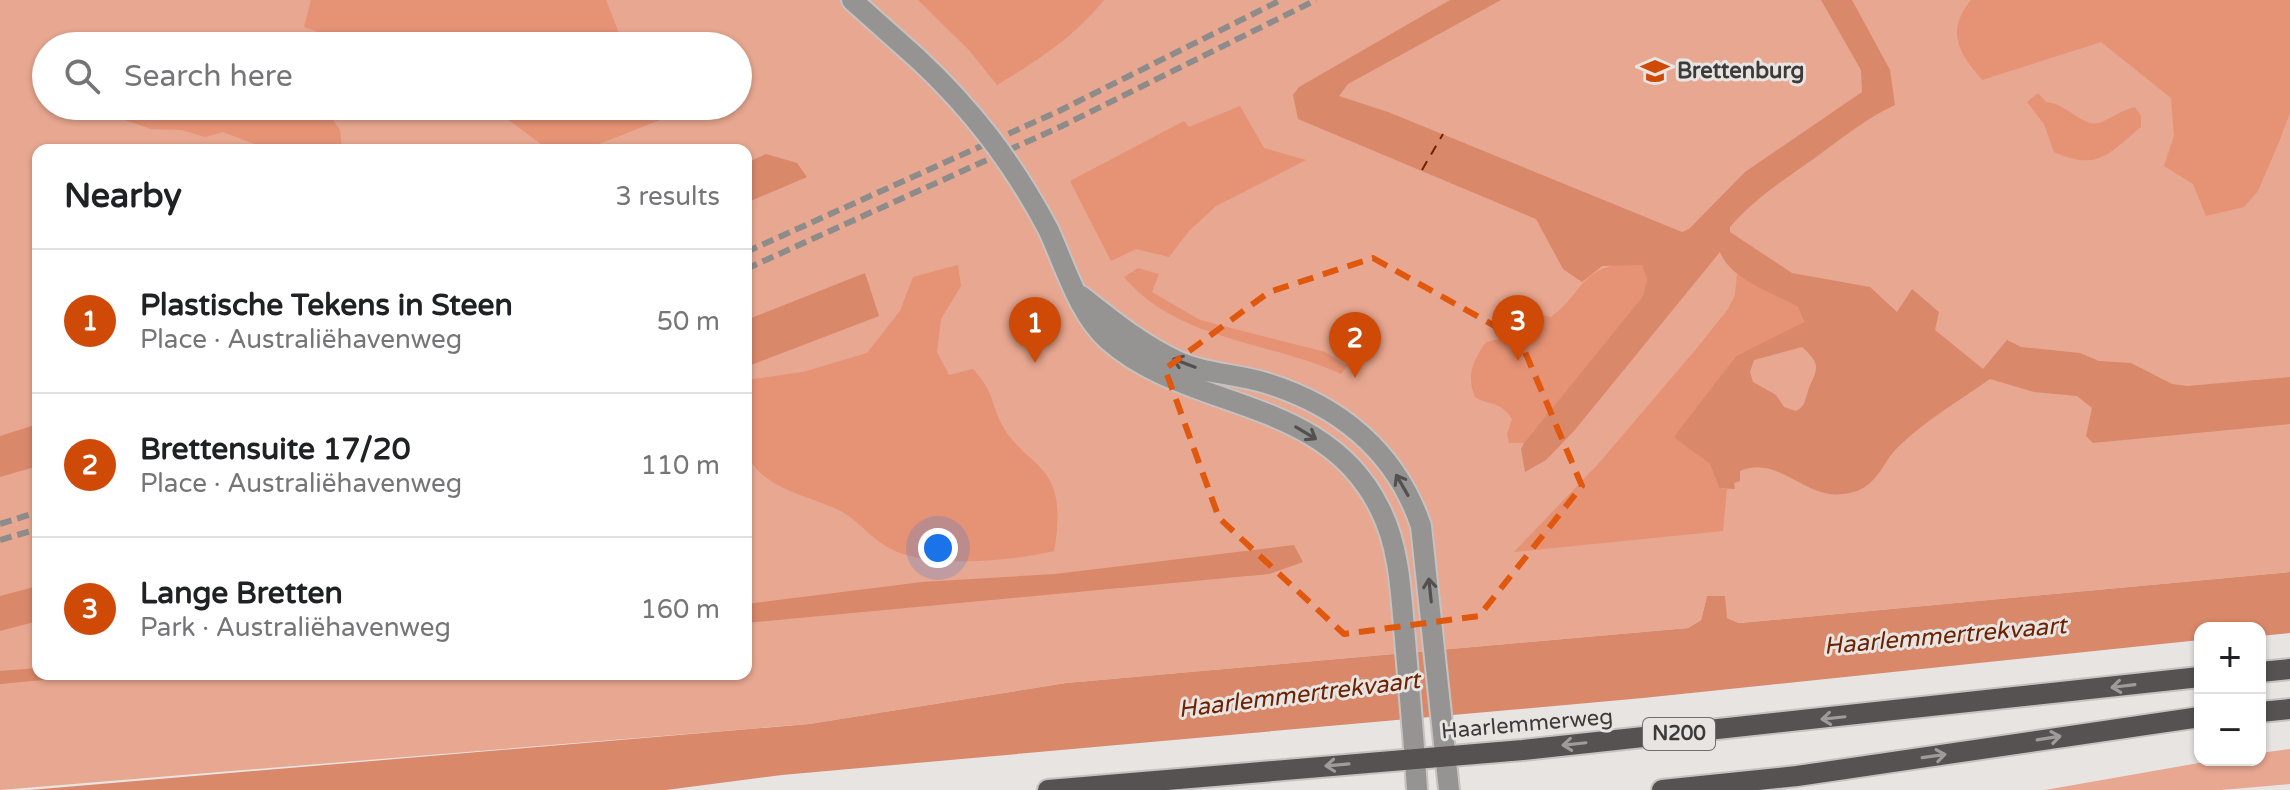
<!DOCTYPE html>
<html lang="en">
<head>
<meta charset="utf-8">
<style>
	body { margin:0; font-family:"Varela Round",sans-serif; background:#f6f6f6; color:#202124 }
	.controls { position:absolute; right:24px; bottom:24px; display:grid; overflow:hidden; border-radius:16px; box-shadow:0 2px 6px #0004 }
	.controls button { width:72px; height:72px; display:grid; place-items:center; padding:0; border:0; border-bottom:2px solid #e0e0e0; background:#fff; color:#202124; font:40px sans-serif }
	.you { position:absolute; left:938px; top:548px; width:28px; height:28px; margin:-20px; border:6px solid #fff; border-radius:50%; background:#1a73e8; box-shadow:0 0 0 12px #1a73e833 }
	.badge { display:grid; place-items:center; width:52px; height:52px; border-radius:50%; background:#cf4a06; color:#fff; font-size:26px; font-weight:700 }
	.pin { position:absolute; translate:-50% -66px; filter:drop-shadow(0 2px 4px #0008) }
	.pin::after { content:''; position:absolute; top:42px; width:28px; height:24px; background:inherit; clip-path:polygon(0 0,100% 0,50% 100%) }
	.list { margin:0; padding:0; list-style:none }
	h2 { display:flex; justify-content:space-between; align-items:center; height:104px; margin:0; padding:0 32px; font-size:34px }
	h2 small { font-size:26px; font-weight:400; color:#757577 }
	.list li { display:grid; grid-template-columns:52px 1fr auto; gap:24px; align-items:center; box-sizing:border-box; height:144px; padding:0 32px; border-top:2px solid #e0e0e0 }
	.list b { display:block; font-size:30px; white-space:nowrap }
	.list p { margin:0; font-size:26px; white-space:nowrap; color:#757577 }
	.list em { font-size:26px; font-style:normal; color:#757577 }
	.icon { flex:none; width:44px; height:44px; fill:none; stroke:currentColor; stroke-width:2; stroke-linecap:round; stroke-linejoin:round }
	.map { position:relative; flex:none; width:2290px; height:790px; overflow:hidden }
	.search { position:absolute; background:#fff; box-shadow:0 2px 6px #0004; left:32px; top:32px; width:720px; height:88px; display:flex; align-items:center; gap:20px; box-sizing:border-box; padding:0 28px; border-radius:44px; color:#757577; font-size:30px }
	.panel { position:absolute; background:#fff; box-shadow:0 2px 6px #0004; left:32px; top:144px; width:720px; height:536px; border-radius:16px }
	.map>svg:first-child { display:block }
	.green { fill:#e8a790; fill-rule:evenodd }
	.forest { fill:#e59275 }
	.water { fill:#d9886a; fill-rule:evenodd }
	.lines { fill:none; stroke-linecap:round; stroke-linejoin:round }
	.ferry { stroke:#6b2302; stroke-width:2; stroke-dasharray:10 8; stroke-linecap:butt }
	.minor-casing { stroke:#c6c2c0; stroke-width:24 }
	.major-casing { stroke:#c6c2c0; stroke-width:24 }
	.minor { stroke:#969493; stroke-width:20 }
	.major { stroke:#555251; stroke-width:20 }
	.rail { stroke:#8e8c8b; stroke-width:6; stroke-dasharray:12 6; stroke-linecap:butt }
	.minor-bridge-casing { stroke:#c6c2c0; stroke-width:24; stroke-linecap:butt }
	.minor-bridge { stroke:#969493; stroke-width:20 }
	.oneway { stroke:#525150 }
	.oneway2 { stroke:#9e9b9a }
	.marked { fill:none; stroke:#df580e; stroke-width:6; stroke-dasharray:16 10; stroke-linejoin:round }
	.labels { text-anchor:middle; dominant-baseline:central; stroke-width:6; stroke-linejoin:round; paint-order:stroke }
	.shield { fill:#e8e4e2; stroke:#706e6c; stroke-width:2 }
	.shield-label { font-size:20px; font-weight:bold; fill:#3c3b3a }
	.poi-label { font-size:22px; font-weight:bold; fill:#3c3b3a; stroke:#e8e4e2; text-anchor:start }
	.street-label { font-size:22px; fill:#3c3b3a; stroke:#e8e4e2 }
	.water-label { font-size:24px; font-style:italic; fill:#6b2302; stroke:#e8e4e2 }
</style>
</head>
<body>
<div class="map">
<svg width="2290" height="790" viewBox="0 0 2290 790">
	<rect width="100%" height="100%" fill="#e8e4e2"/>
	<!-- green -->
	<path class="green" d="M0,0h2290v572l-551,51 -12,-5 -3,-11 -17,-11 -6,24 -13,8 -622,55 -257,41 -809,66zM46,46h692v60h-692zM38,150h708v524h-708z
		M2290,749v35l-69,6h-176l171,-30h44v-7z"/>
	<!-- forest -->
	<path class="forest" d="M311,0h295l18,46h-305l-3,-15 -12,-4z
		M918,0h186c-31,38 -66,60 -107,85l-28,-35z
		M1971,0h319v113l-11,29 -21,49 -14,16 -38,9 -13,-32 -29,-18 10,-30 -3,-38 -70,-56 -119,38c-23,-27 -37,-48 -11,-80z
		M2038,93l8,9c20,1 36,25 53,21 12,-4 22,-13 36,-16l6,9v11c-34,28 -43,44 -87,25l-10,-28 -17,-22z
		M115,106h97l116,10 -1,-10h339l2,11 -85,33h-34l-43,-32 -23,-7 -153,5 10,14 2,20h-71l-48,-18 -18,5 -23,-7 -31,-1 -26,-9z
		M1240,106l24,42 42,12 -90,46 -27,25 -20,26 -33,-8 -25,12 -41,-80 114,-60 5,6z
		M1627,263l15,2 5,14 -4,17 -119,147h-15l-2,-9 5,-15c-14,-20 -21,-12 -37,-22 -9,-22 -2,-36 11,-55 23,-4 32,-11 46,-29l19,4c34,-26 28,-48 76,-54z
		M958,265l3,21 -20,33 -4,33 12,23 24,-6c21,23 16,29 28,54 12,25 38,38 48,56 12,21 9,49 5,72 -41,10 -125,18 -163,-2 -22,-11 -35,-33 -59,-42 -28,-12 -73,-21 -85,-54 -6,-15 -1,-55 -1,-73l57,-8 64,-19 33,-42 13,-34z
		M1138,268l21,6 -7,18 48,28 125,32 23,14 -7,8c-72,-33 -163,-33 -217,-97z
		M1737,274l61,33 6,16 -68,33 -61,81 35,27 9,24 8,1 -4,42 -209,21 85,-89 98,-115 31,-39 7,-14z"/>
	<!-- water -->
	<path class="water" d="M1450,0h51l-153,84 -9,12 49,16 294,120 7,-3 56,-57 117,-80 -1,-22 -40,-70h31l38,70 5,35c-32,15 -55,35 -83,55 -30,21 -58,39 -82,67v5l62,41 78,14 27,25 15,-23 27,23 -4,18 48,39 24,-29 14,7 59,6 19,8 32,2 41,21 15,2 103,-9v47l-197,19 -7,-7 6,-28 -15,-12 -43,-4 -44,-13c-30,21 -67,43 -93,69 -10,10 -16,25 -26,34 -8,8 -18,11 -28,12 -39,5 -65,-40 -103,-23v10l-6,2 1,6 -16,-1 -9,-24 -36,-27 62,-81 68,-34 -6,-15c-26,-15 -67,-27 -78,-55l-146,179 -28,29 -21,12 -4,-23 3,-6 119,-147 4,-17 -5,-14 -40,1 -20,16 -19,-13 -27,-50 -238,-100 -5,-24 6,-8zM1802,347c19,17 16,21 7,41 -4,11 -3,18 -13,23l-12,-4 -8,-12 -23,-13 -3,-10 4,-12z
		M766,154l31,9 10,14 -61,26v-40z
		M865,273l14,43 -133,51v-47z
		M38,424v42l-38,11v-41z
		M1294,545l9,17 -34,12 -523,49v-19l176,-22 133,-8z
		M2290,572v61l-30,3v-8h-60v12l-557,58 -861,77 -116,15h-636l779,-66 257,-41 622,-55 13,-8 6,-24h18l2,22 12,5z
		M38,586v35l-38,10v-35z
		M38,668v6h71l-109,10v-13z"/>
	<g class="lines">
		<!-- ferry -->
		<path class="ferry" d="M1422,170l21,-36"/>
		<defs>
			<path id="minor" d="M852,0l65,58
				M1048,229c17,36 30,84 60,111 81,72 217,55 272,169 20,39 21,87 25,130 4,50 9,101 12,151
				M1081,296c31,24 61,49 96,65 28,13 60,13 89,22 74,23 130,69 155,143l28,264"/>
			<path id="major" d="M2260,672l30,-3
				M2260,712l30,-3
				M1048,790l475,-40 677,-73
				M1662,790l135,-14 403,-59"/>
		</defs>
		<!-- minor casing -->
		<use href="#minor" class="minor-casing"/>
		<!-- major casing -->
		<use href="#major" class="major-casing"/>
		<!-- minor -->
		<use href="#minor" class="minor"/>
		<!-- major -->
		<use href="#major" class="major"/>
		<!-- rail -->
		<path class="rail" d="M746,252l313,-141 222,-111
			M746,269l316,-143 254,-126
			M0,524l38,-12
			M0,540l38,-11"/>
		<defs>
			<path id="minor-bridge" d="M917,58c55,51 96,105 131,171"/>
		</defs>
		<!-- minor-bridge casing -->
		<use href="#minor-bridge" class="minor-bridge-casing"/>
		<!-- minor-bridge -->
		<use href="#minor-bridge" class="minor-bridge"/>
	</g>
	<!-- one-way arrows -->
	<defs><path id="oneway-shaft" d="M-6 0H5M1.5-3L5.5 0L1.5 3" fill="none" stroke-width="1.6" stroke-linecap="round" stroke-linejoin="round" transform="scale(2)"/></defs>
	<g class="oneway">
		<use href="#oneway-shaft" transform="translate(1184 363) rotate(-159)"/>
		<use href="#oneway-shaft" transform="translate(1306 433) rotate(31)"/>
		<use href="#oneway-shaft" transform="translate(1402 485) rotate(-120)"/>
		<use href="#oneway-shaft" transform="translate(1430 590) rotate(-96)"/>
	</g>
	<g class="oneway2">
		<use href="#oneway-shaft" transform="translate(2123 686) rotate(173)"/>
		<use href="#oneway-shaft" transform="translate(1833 718) rotate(174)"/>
		<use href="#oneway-shaft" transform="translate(2049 738) rotate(-9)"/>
		<use href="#oneway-shaft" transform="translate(1574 744) rotate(174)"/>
		<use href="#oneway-shaft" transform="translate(1934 756) rotate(-8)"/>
		<use href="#oneway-shaft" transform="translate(1337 765) rotate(175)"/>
	</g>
	<!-- marked area -->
	<path class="marked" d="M1373,258l147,82 62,146 -103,130 -135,18 -125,-116 -54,-149 104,-77z"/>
	<!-- icons -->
	<defs>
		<symbol id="school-bare" viewBox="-9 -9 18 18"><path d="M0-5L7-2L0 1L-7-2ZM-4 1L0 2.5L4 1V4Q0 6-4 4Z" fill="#cf4a06" stroke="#e8e4e2" stroke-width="2.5" paint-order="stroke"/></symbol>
	</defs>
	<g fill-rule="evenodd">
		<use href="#school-bare" x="1635" y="51" width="40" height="40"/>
	</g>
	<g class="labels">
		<!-- shield labels -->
		<rect class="shield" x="1643" y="718" width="72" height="32" rx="6"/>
		<g class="shield-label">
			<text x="1679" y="734">N200</text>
		</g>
		<!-- poi labels -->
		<g class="poi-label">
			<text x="1677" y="71">Brettenburg</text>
		</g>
		<!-- street labels -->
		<g class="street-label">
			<text transform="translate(1527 724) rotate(-5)">Haarlemmerweg</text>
		</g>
		<!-- water labels -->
		<g class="water-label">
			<text transform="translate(1945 636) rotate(-5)">Haarlemmertrekvaart</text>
			<text transform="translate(1299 695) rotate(-7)">Haarlemmertrekvaart</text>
		</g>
	</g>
</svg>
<div class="controls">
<button>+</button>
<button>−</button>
</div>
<div class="you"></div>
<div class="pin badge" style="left:1035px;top:363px">1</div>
<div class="pin badge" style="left:1355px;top:378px">2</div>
<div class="pin badge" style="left:1518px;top:361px">3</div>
<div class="search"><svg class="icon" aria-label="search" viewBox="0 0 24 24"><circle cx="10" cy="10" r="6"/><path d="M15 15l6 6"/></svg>Search here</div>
<section class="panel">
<h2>Nearby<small>3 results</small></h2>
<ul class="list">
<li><span class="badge">1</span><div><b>Plastische Tekens in Steen</b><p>Place · Australiëhavenweg</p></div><em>50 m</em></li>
<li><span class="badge">2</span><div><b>Brettensuite 17/20</b><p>Place · Australiëhavenweg</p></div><em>110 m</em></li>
<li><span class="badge">3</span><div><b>Lange Bretten</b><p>Park · Australiëhavenweg</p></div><em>160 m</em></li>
</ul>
</section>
</div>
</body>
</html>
